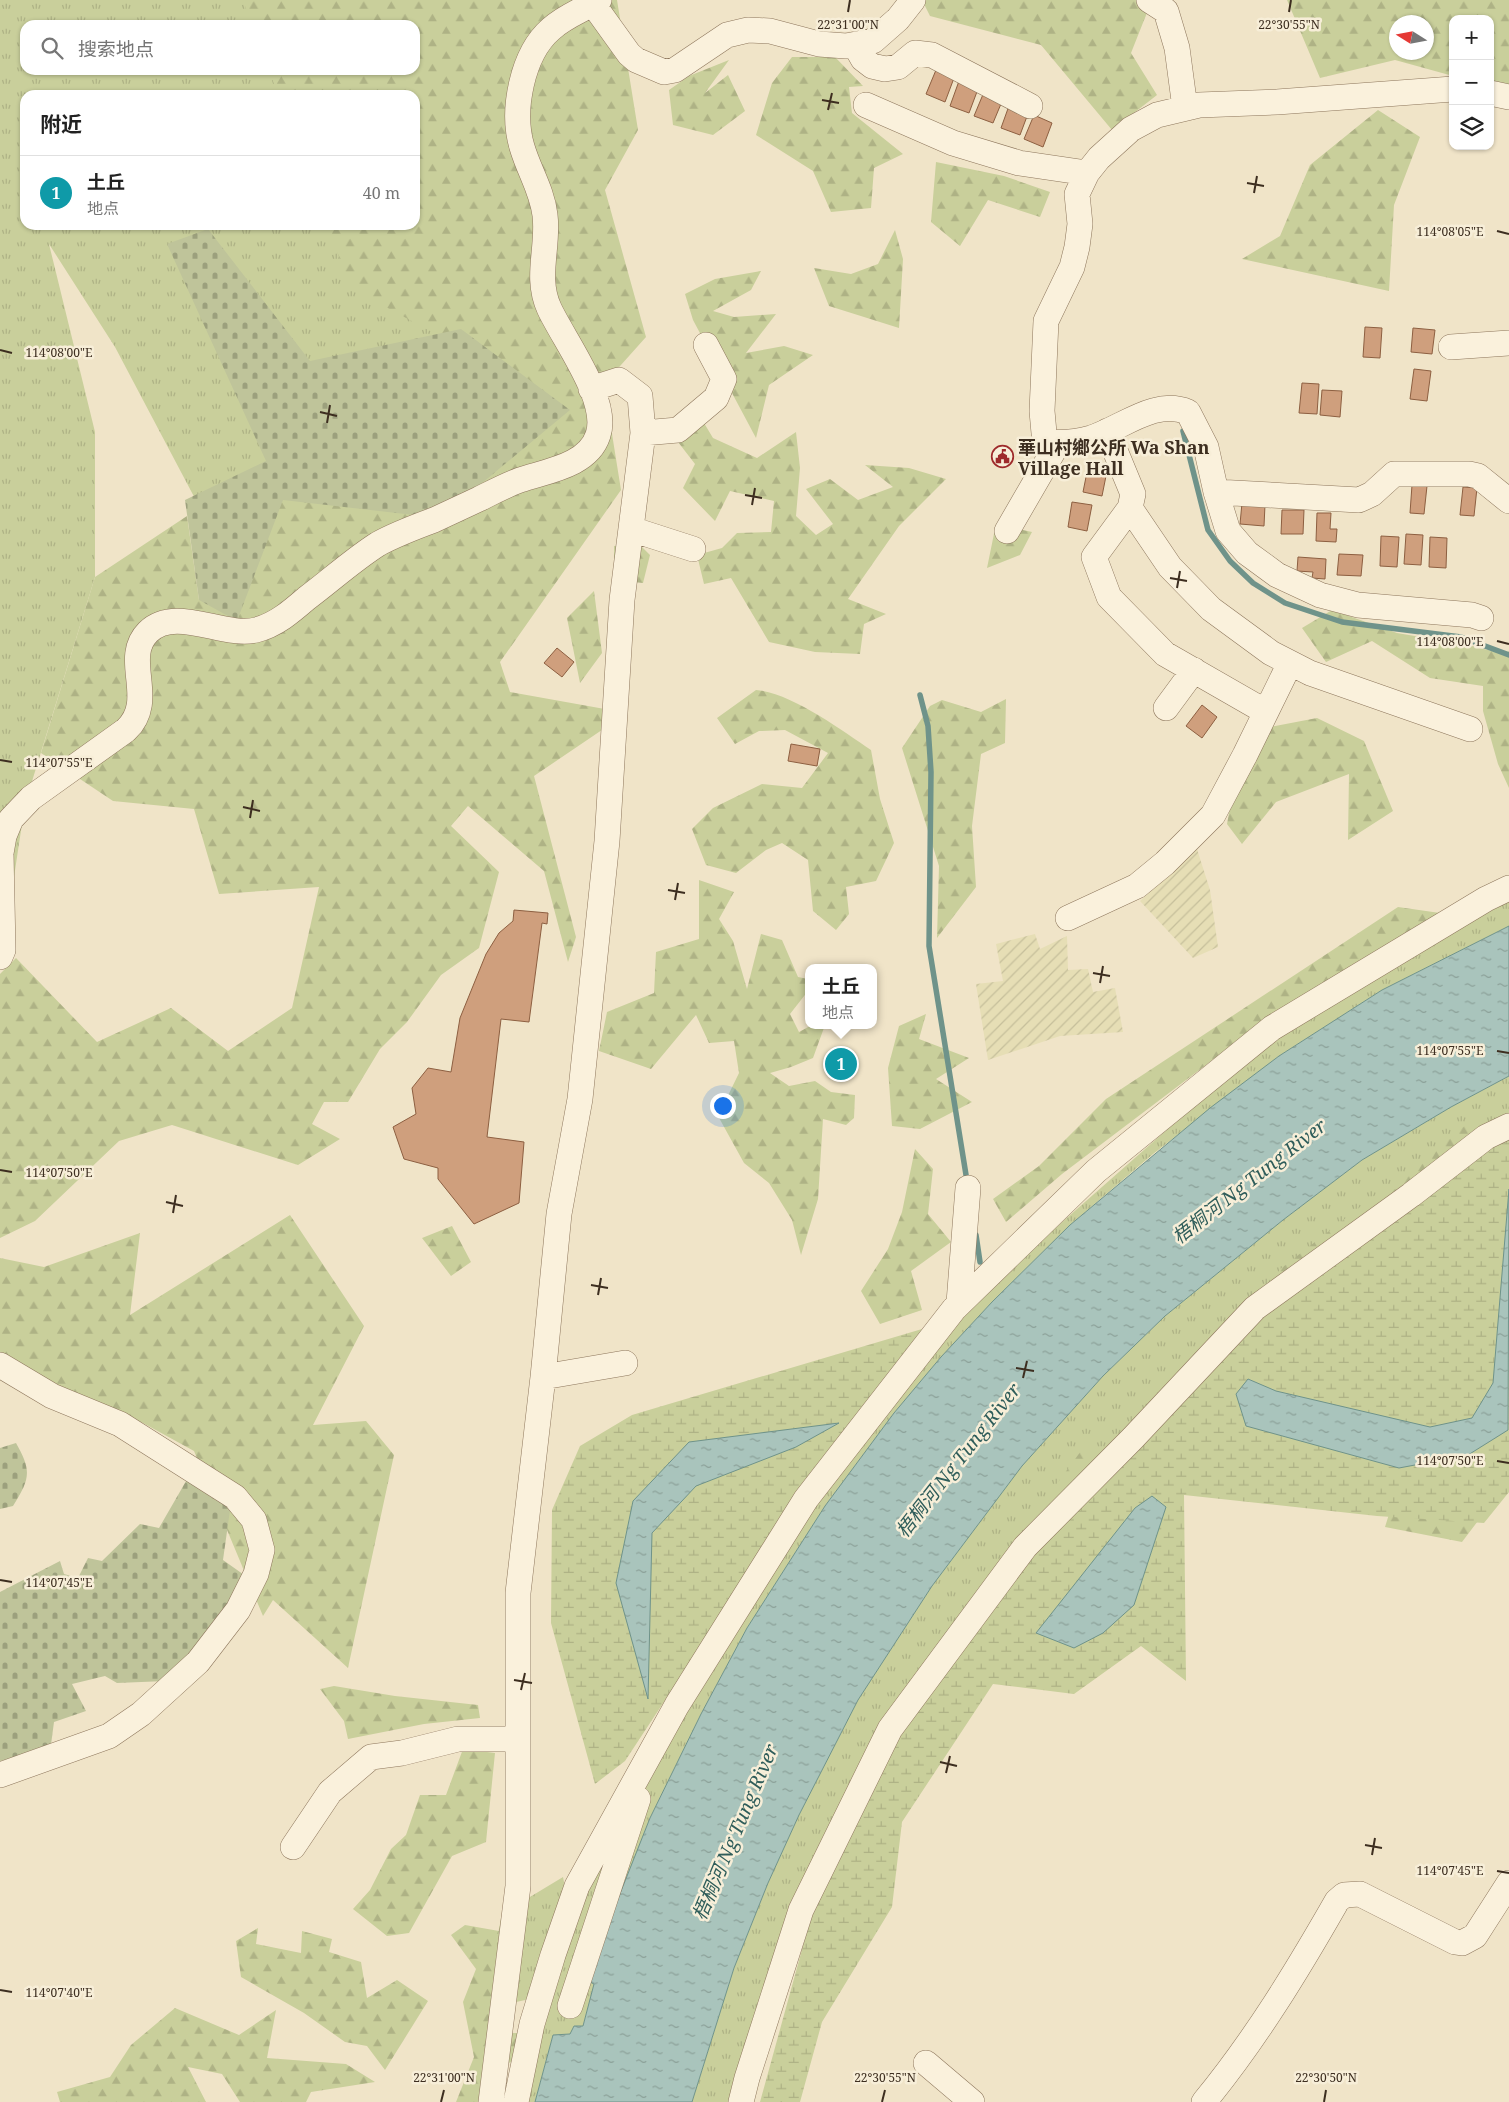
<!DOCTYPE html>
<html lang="zh">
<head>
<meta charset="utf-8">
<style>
	body { margin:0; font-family:"Noto Serif","Noto Sans SC",serif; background:#f2f2f2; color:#222 }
	.controls { position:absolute; right:15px; top:15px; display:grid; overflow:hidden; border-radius:10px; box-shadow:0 1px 4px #0004 }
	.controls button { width:45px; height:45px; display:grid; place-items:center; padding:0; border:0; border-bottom:1px solid #e0e0e0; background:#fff; color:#222; font:25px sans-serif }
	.compass { position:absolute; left:1389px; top:15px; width:45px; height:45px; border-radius:50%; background:#fff; box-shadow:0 1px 4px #0004; rotate:281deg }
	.you { position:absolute; left:722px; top:1105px; width:18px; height:18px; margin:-12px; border:4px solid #fff; border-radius:50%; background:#1a73e8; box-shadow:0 0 0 8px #1a73e833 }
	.badge { display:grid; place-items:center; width:32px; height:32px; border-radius:50%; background:#9e2a2b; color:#fff; font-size:16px; font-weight:700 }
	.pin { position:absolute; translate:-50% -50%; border:2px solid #fff; box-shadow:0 1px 5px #0006 }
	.popup { position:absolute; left:805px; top:964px; width:72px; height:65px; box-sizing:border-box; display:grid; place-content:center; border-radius:10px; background:#fff; filter:drop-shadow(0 1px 4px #0005); font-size:16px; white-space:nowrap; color:#767676 }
	.popup b { font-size:19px; color:#222 }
	.popup::after { content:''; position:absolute; left:50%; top:100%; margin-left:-10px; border:10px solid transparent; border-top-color:#fff }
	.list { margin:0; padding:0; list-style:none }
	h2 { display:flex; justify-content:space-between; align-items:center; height:65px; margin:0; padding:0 20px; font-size:21px }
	h2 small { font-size:16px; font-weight:400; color:#767676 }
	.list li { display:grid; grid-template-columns:32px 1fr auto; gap:15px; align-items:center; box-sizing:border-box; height:75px; padding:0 20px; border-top:1px solid #e0e0e0 }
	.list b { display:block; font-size:19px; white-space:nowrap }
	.list p { margin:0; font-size:16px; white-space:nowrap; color:#767676 }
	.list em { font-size:16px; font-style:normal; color:#767676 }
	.icon { flex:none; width:28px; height:28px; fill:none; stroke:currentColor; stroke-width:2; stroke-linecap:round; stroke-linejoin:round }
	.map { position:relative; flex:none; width:1509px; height:2102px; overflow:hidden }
	.search { position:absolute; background:#fff; box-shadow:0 1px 4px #0004; left:20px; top:20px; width:400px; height:55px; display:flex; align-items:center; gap:12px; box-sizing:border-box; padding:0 18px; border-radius:15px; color:#767676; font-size:19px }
	.panel { position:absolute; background:#fff; box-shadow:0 1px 4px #0004; left:20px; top:90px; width:400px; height:140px; border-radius:15px }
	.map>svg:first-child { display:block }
	.farmland { fill:url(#farmland-furrows) }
	.grass { fill:url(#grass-tufts) }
	.forest { fill:url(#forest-firs); fill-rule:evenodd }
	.wetland { fill:url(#wetland-marsh) }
	.cemetery { fill:url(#cemetery-stones) }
	.water { fill:url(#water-ripples); stroke:#6f938a }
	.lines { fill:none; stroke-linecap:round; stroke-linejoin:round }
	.stream { stroke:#6f938a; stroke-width:5.5 }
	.building { fill:#cf9f7d; stroke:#8d5f41 }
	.minor-casing { stroke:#8d765c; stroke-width:26 }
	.minor { stroke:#faf1dc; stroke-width:25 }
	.ticks { fill:none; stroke:#3d2e20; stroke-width:2 }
	.labels { text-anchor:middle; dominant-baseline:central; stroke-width:5; stroke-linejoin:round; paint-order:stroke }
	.poi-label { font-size:18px; font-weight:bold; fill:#3d2e20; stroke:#f7eed8; text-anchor:start }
	.water-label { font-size:19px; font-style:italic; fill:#2f5d5a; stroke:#f7eed8 }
	.ticks-label { font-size:12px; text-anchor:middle; fill:#3d2e20; stroke:#f7eed8; stroke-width:5; stroke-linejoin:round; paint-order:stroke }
</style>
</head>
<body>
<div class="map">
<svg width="1509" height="2102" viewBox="0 0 1509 2102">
	<defs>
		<pattern id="farmland-furrows" width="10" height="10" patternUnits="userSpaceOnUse" patternTransform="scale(1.25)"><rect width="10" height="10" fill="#e6deb5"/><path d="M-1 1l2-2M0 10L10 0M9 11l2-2" fill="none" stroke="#c6bf9b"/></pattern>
		<pattern id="grass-tufts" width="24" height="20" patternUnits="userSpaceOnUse" patternTransform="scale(1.25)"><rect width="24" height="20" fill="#c9cf9b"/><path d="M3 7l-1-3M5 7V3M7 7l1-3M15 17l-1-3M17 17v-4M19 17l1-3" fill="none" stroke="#aeb285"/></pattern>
		<pattern id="forest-firs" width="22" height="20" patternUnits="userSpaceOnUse" patternTransform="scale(1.25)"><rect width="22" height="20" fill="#c9cf9b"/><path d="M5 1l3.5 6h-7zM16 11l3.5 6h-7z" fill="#aeb285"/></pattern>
		<pattern id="wetland-marsh" width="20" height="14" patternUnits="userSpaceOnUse" patternTransform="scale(1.25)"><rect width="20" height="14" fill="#c9cf9b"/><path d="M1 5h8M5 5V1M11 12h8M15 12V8" fill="none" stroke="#aeb285"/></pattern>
		<pattern id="cemetery-stones" width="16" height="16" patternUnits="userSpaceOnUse" patternTransform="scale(1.25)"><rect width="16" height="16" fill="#bfc49a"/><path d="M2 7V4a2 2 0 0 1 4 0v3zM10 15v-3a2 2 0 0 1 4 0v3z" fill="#9ca07d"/></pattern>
		<pattern id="water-ripples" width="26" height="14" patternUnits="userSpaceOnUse" patternTransform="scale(1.25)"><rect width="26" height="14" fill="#a9c4bc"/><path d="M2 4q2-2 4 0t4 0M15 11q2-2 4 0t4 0" fill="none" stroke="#8ba098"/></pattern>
	</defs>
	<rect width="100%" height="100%" fill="#f0e4c8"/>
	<!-- farmland -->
	<path class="farmland" d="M1197,849l13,41 8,57 -25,11 -53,-57z
		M1035,934l5,15 27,-13 1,34 20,-1 5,23 22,-4 8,44 -63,4 -72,24 -12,-76 27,-3 -7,-37z"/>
	<!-- grass -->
	<path class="grass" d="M0,0h244l12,25h-231v45h253l12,25h-265v130h310l134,98 -269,185 -85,-161 -66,-103 46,188v145l-70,227 -22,146 -3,5z
		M1509,894v32l-127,64 -103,66 -126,98 -83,71 -78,77 -51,55 -47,56 -69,93 -78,122 -46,86 -51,104 -61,163 5,3 -11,42 -12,8 -18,1 -18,67h-10l29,-131 50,-124 124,-210 101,-154 139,-178 303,-267z
		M1509,1076v43l-627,610 -144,373h-46l42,-134 34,-85 31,-68 59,-115 74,-114 90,-120 81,-90 62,-60 118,-96 79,-60 89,-53z
		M563,1877l4,20 -29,63v15l-8,24 -38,8v-44l10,-49z"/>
	<!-- forest -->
	<path class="forest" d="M243,0h374l21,130 -33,60 41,147 -42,47 17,106 -121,172 10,30 117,21 -93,63 42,161 -8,25 -24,-91 -76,-65 -17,20 48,46 -20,76 -38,27 -34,47 -27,27 -32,53h-24l-12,22 28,15 -42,26 -126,-40 -53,16 -84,80 -35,17v-264l16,-16 81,84 74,-34 57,43 64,-43 27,-121 -100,7 -25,-85 -81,-8 -72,-48 54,-176 92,-61 12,84 75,-103 281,-98 -204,-111 -24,-63h88v-130h-137l-9,-25h146v-45h-163z
		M922,0h230l-21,53 26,42 -45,35 -71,-85 -111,-29z
		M1287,0h222v91l-19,-5v-67h-37v57l-58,-16 -75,18zM1396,22h30v30h-30z
		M792,57h43l28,29 -14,1 3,26 51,41 -29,14 -3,40 -40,4 -18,-41 -57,-36 16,-52z
		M729,60l-24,33 23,-18 17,36 -32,24 -40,-10 -4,-35 20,-14z
		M1378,110l42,27 -26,68 -5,86 -147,-32 38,-23 30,-71z
		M936,162l68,14 46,16 -10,25 -52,-17 -28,46 -29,-24z
		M895,230l8,29 -4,69 -70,-22 -15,-38 37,6 27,-10z
		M761,271l-10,19 -38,21 21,6 42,-3 -30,39 38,-7 29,9 -44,30 -13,53 -63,-118 -8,-26 30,-15z
		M698,413l15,25 44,20 39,-26 4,36 -4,48 20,19 17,-11 -27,-35 24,-10 28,21 35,-13 -28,-22 44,3 37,11 -47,47 -51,73 38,15 -22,10 -4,30 -45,-2 -46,-10 -38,-64 -27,6 -7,-29 25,-7 15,-15 34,-1 3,-31 -44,-10 -15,30 -32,-33 12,-24 -27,-35z
		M996,524l36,8 -12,23 -33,13z
		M640,545l10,10 -7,28 -29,-3v-34z
		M594,591l8,62 -22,30 -13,-65z
		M1332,610l65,23 71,12 36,9 5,-3v137l-11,-24 -15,-53v-25l-53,-8 -58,-37 -46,21 -24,-34z
		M756,690c34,2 87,41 115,60l9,49 14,44 -18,38 -30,6 3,27 -13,16 -23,-19 -5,-51 -26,-17 -16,7 -30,23 -30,-8 -14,-36 21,-21 49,-24 40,4 26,-35 -43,-23 -26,1 -24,13 -18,-26z
		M1006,699l-1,44 -24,11 -9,72 4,61 -39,51 2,-72 -37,-118 28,-42 12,-6 39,12z
		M1317,718l47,23 29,70 -45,29 1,-66 -73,28 -34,42 -15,-20 17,-92z
		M699,880l35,12 -15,27 14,22 14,48 14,-55 21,6 16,37 10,2v12l-18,23 9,18 13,-7h13l-12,33 -22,9 -21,6 19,13 26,-5 16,11 24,3 -1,23 -8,7 -23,-6 -5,80 -17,56 -9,-35 -23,-37 -25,-20 -26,-47 21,-43 -5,-32 -25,2 -13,-28 -45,54 -52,-18 8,-39 47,-19 2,-41 43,-13z
		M1398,907l42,6 -213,136 -165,125 -56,48 -13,-23 46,-33 67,-67z
		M926,1014l-7,25 50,19 -33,21 36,23 -52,27 -28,-3 -4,-58 11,-42z
		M1472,1120l19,39 -210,152 -2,-41z
		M915,1149l18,20 -5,45 23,28 -40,29 11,39 -42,14 -19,-33 27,-42 14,-37z
		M290,1215l74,111 -51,99 53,-4 28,34 -46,213 -75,-68 -10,16 -69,-165 -51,-28 -91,-27 -52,-23v-115l44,9 96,-34 -10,82z
		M452,1226l19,36 -20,14 -29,-38z
		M1094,1447l47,38 -60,32 -34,-20 34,-46z
		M1509,1480l-47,62 -77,-15 10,-32z
		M334,1686l61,10 83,9 2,13 -56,6 -76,15 -4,-18 -24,-32z
		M463,1749l32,4 -9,89 -34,14 -43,77 -22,3 -34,-27 17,-19 21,-41 15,-14 14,-40h26z
		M465,1925l34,6c-8,37 -8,64 -5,102h27l-4,26 -16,8 -4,35h-41l18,-45 -11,-55 13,-33 -25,-34z
		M258,1928l-2,16 45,9 1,-22 30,8 -3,13 32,10 6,36 30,-18 31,21 -43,69 -18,-24 -22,-4 -41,-29 -63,-36 -5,-36z
		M175,2008l64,27 37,-25 -9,48 79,6 29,18 -64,10 -5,10h-66l-18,-28 -34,-7 18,35h-146l-3,-10 53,-15 21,-32z"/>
	<!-- wetland -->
	<path class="wetland" d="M1509,1138v354l-25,31 -107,-7 -193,-21 2,186 -45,-35 -67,48 -81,-10 -91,138 -10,85 -70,115 -22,80h-40l51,-185 86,-186 152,-198 197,-209 223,-164z
		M922,1329l-189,268 -108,164 -30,23 -44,-161 1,-113 28,-64 52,-31z"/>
	<!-- cemetery -->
	<path class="cemetery" d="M208,229l102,132 151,-32 109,81 -130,108 -157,-18 -46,121 -38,-21 -14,-100 81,-39 -99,-217z
		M16,1443c16,28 14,36 -3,63l-13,3v-61z
		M189,1476l42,27 -8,57 24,17 -31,50 -50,54 -49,2 -12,-7 -33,8 14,27 -32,11 -4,30 -50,9v-169l60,-31 4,13 14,4 10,-20 14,3 38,-37 19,4z"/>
	<!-- water -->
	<path class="water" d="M1509,926v150l-58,31 -89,53 -79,60 -118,96 -62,60 -81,90 -90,120 -74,114 -59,115 -31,68 -34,85 -42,134h-157l18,-67 17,-1 4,-8h9l11,-42 -6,-3 22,-62 40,-101 51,-104 46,-86 78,-122 69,-93 47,-56 51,-55 78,-77 140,-117 69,-52 103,-66z
		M1509,1189l-1,241 -40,25 -69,13 -153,-42 -10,-32 12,-15 28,12 154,36 42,-9 21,-35z
		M839,1423l-43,24 -100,39 -44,47 -4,166 -32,-116 17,-82 56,-59z
		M1152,1496l14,11 -32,98 -31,28 -29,15 -38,-15 99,-125z"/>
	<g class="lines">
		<!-- stream -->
		<path class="stream" d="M1183,431l25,99 22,31 23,22 32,20 57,19 119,15 48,18
			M920,695l8,31 3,46 -2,174 38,235
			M976,1235l4,27"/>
	</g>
	<!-- building -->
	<path class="building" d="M936,70l18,8 -9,24 -19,-8z
		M959,81l19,8 -9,24 -19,-7z
		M984,92l19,7 -10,24 -19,-7z
		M1010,103l19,8 -9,24 -19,-7z
		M1034,115l18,8 -9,24 -19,-8z
		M1365,327l17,1 -2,30 -17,-1z
		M1413,328l22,2 -3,24 -21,-2z
		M1414,369l17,2 -4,30 -17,-2z
		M1302,383l17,1 -2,30 -18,-1z
		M1322,390l20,1 -2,26 -20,-2z
		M1088,467l19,4 -5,25 -19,-4z
		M1412,485l15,1 -3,28 -14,-1z
		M1463,487l14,1 -3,28 -14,-1z
		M1072,502l20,3 -5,26 -19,-4z
		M1242,503l23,2 -1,21 -24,-2z
		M1282,510h22l-1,24h-22z
		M1317,513h14l-1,16h7l-1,13 -20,-1z
		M1406,534l17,1 -2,30 -17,-1z
		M1381,536l18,1 -2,30 -17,-1z
		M1430,537l17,1 -1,30 -17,-1z
		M1339,554l24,1 -2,21 -24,-1z
		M1298,557l28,2 -1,20 -13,-1 1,-6 -16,-1z
		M557,648l17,14 -12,15 -18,-14z
		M1202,705l15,12 -15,21 -16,-12z
		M791,744l29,5 -3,17 -29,-5z
		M514,910l34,3 -1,11 -5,-1 -13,99 -28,-3 -14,118 37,5 -5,61 -45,21 -36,-45v-11l-34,-9 -11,-32 23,-13 -4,-26 16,-20 23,4 9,-54 26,-64 13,-21 14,-12z
		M834,1049l19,5 -6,25 -19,-4z"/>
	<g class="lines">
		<defs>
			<path id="minor" d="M1149,0l17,11 11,37 8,60
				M593,4l36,50 7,6 28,12 11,-2 52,-35 21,-5 22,1 49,13 27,2 27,-5 25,-22 15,-19
				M855,45l8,14 9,7 13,3 13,-2 17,-14 17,2 98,51
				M1453,89l-176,13 -78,3 -42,10 -26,14 -32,29 -12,15 -10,21 3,30 -3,23 -5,20 -26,54 -4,90 2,22 4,9c14,1 29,0 43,-4 31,-10 64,-40 97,-26l18,35 10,45 12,39 19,22 30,22 43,20 38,10 114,10 9,3
				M1490,93l19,4
				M866,105l87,38 66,20 68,10
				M1451,347l58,-4
				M1107,431l26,63 -3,14 -36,49 15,40 56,57 101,58
				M643,433l35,-3 38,-32 8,-19 -18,-34
				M1216,492l143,8 13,-6 22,-20h75l9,2 31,25
				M1130,508l40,59 41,42 60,44 39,20 160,56
				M631,529l62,20
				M1007,531l51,-88
				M1166,708l28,-38
				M1068,918l69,-32 28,-23 48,-48 32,-60 45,-92
				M0,957l3,-7 -2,-97 3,-17 7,-17 20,-21 95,-68c32,-30 -5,-71 22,-98 27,-27 76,6 108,-2 20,-5 36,-19 51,-32 24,-18 46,-38 71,-54 18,-10 37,-17 56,-24 15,-7 30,-14 45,-21 14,-7 27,-14 41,-19 26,-9 68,-14 78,-45 12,-35 -35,-96 -49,-127 -14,-31 0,-61 -4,-93 -3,-25 -16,-44 -23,-68 -11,-36 0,-93 29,-118 14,-13 32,-19 48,-29
				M959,1303l9,-115
				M0,1365l52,31 68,28 115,73 19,23 8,30 -6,24 -18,36 -40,52 -57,52 -32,22 -109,39
				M543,1377l82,-14
				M293,1847l37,-55 41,-35 31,-4 56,-14h60
				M570,2006l68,-207
				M926,2063l46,39
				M491,2102l27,-216v-293l25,-216 16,-163 21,-115 27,-258 15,-241 21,-167 -3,-37 -21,-16 -28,9
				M516,2102l16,-78 21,-69 24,-69 100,-181 129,-206 148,-190 142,-138 176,-143 214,-129 23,-11
				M741,2102l6,-24 54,-168 89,-181 135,-182 108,-109 122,-130 156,-113 75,-58 23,-11
				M1204,2102c51,-62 93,-131 133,-201l7,-6 16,-1 95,48 7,1 13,-7 34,-53"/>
		</defs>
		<!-- minor casing -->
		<use href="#minor" class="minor-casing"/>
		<!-- minor -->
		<use href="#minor" class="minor"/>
	</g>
	<!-- ticks -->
	<path class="ticks" d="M848,12l2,-12M1289,12l2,-12M822,100l17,3M828,110l4,-17M1247,183l17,3M1254,193l3,-17M1497,231l12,3M0,350l12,3M320,412l17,4M327,423l3,-18M745,495l17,3M752,505l3,-17M1170,578l17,3M1177,588l3,-17M1497,641l12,3M0,760l12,2M243,807l17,4M250,818l3,-18M668,890l17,3M675,900l3,-17M1093,973l17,3M1100,983l3,-17M1497,1051l12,2M0,1170l12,2M166,1202l17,4M173,1213l3,-18M591,1285l17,3M598,1295l3,-17M1016,1368l18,3M1023,1378l4,-17M1497,1461l12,2M0,1580l12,2M514,1680l18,3M521,1690l4,-17M940,1762l17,4M946,1773l4,-17M1365,1845l17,3M1372,1855l3,-17M1497,1871l12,2M0,1990l12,2M441,2102l3,-12M882,2102l3,-12M1324,2102l2,-12"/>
	<!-- icons -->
	<defs>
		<symbol id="civic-ring" viewBox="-11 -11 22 22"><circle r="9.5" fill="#f7eed8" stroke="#9e2a2b" stroke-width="1.5"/><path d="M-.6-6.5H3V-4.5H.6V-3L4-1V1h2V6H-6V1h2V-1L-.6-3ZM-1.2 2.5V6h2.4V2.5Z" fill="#9e2a2b"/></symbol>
	</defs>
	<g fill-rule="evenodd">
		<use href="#civic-ring" x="990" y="444" width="25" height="25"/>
	</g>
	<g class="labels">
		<!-- poi labels -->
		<g class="poi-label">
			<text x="1018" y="447">華山村鄉公所 Wa Shan<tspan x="1018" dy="21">Village Hall</tspan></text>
		</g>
		<!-- water labels -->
		<g class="water-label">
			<text transform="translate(1249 1181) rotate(-38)">梧桐河 Ng Tung River</text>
			<text transform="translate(958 1460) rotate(-52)">梧桐河 Ng Tung River</text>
			<text transform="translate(735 1832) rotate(-67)">梧桐河 Ng Tung River</text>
		</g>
	</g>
	<g class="ticks-label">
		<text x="848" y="29">22°31'00"N</text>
		<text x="1289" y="29">22°30'55"N</text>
		<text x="1450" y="236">114°08'05"E</text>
		<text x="59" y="357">114°08'00"E</text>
		<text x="1450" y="646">114°08'00"E</text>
		<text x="59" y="767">114°07'55"E</text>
		<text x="1450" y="1055">114°07'55"E</text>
		<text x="59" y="1177">114°07'50"E</text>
		<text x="1450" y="1465">114°07'50"E</text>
		<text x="59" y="1587">114°07'45"E</text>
		<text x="1450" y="1875">114°07'45"E</text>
		<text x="59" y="1997">114°07'40"E</text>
		<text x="444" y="2082">22°31'00"N</text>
		<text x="885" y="2082">22°30'55"N</text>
		<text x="1326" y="2082">22°30'50"N</text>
	</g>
</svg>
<div class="controls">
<button>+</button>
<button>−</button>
<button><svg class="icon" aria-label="layers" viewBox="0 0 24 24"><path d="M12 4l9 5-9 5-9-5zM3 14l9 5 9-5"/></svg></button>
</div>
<svg class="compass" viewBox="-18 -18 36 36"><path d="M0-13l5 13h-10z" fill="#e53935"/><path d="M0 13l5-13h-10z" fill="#767676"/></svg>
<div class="you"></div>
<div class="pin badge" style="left:841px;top:1064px;background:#0f9aa8">1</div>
<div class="popup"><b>土丘</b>地点</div>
<div class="search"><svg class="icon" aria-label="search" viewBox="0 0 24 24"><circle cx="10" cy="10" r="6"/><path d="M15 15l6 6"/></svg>搜索地点</div>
<section class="panel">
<h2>附近<small></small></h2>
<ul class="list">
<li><span class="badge" style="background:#0f9aa8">1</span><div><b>土丘</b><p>地点</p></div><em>40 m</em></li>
</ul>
</section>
</div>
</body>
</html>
